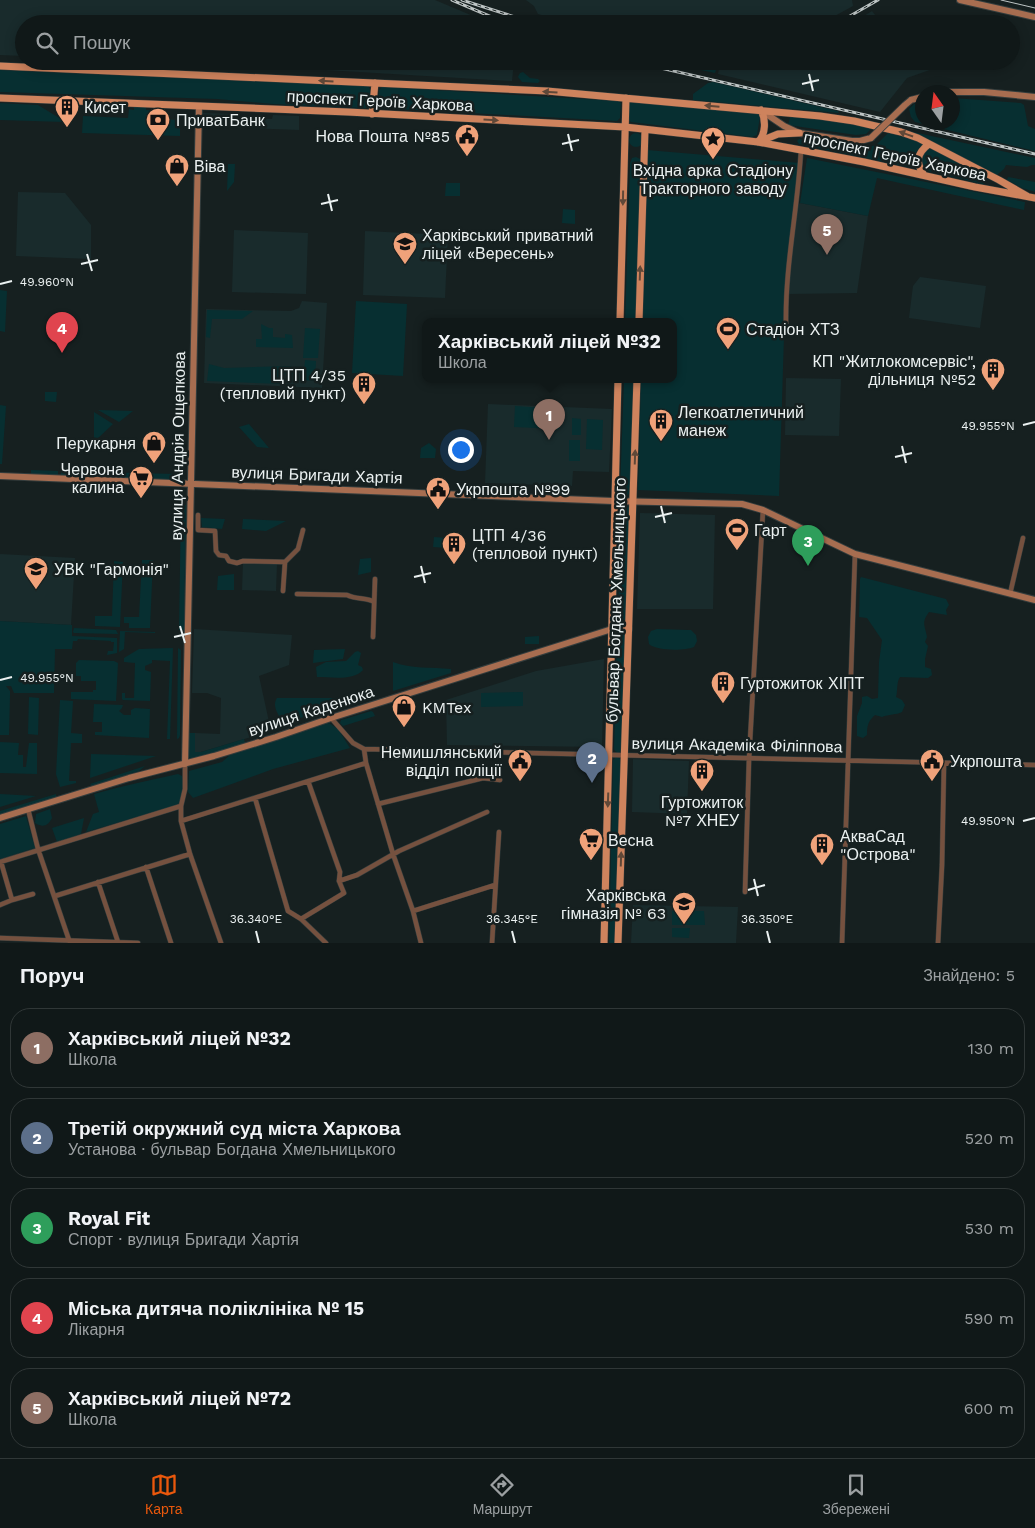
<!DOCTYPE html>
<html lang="uk">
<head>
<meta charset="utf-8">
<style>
	body { margin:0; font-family:"Work Sans",sans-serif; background:#192121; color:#f1f3f6 }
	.compass { position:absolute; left:915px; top:85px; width:45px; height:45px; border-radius:50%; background:#101818; box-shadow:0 2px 12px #0003; rotate:346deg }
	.you { position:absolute; left:460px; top:449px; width:18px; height:18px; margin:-12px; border:4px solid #fff; border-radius:50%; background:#1a73e8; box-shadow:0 0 0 8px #1a73e833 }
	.badge { display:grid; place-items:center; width:32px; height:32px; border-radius:50%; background:#ea580c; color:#fff; font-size:16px; font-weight:700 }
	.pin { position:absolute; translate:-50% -41px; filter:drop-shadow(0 1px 2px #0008) }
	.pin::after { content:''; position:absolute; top:26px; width:18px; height:15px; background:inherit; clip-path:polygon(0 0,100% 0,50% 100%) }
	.popup { position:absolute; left:422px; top:318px; width:255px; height:65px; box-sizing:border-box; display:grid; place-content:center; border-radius:10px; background:#101818; filter:drop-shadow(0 1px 4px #0005); font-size:16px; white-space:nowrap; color:#9ca0a2 }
	.popup b { font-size:19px; color:#f1f3f6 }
	.popup::after { content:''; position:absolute; left:50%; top:100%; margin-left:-10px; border:10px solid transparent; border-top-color:#101818 }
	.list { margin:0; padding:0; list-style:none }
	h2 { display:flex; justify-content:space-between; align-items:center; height:65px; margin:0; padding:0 20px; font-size:21px }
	h2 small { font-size:16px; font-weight:400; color:#9ca0a2 }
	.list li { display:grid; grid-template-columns:32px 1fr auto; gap:15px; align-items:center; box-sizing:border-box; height:80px; margin:0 10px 10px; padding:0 10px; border:1px solid #303737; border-radius:20px }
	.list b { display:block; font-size:19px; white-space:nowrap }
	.list p { margin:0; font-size:16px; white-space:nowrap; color:#9ca0a2 }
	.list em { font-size:16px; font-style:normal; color:#9ca0a2 }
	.icon { flex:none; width:28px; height:28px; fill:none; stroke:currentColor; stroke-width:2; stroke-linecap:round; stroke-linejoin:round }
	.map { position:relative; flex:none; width:1035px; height:943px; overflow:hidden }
	.search { position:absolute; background:#101818; box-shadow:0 2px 12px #0003; left:15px; right:15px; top:15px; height:55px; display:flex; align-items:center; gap:12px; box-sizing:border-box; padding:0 18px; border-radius:28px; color:#9ca0a2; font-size:19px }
	.sheet { height:515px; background:#101818 }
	nav { display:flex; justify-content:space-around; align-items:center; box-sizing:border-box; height:70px; border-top:1px solid #303737; background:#101818; font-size:14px; color:#9ca0a2 }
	nav a { display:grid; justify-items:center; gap:2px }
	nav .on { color:#ea580c }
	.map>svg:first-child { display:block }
	.built { fill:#192b2c }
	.green { fill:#072f31 }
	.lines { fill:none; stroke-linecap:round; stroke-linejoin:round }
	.street-casing { stroke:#343d3d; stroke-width:5.5 }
	.secondary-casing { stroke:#343d3d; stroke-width:8 }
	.primary-casing { stroke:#343d3d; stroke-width:8 }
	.street { stroke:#75513f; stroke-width:4.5 }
	.secondary { stroke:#a76d50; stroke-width:6 }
	.primary { stroke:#ce835d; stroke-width:7 }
	.tram { stroke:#bec5c5; stroke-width:1 }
	.rail-casing { stroke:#bec5c5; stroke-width:3 }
	.rail { stroke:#162020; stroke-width:1; stroke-dasharray:4; stroke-linecap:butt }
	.secondary-bridge-casing { stroke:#343d3d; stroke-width:8; stroke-linecap:butt }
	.secondary-bridge { stroke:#a76d50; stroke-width:6 }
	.oneway { fill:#604838 }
	.ticks { fill:none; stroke:#ebf1f1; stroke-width:2 }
	.labels { text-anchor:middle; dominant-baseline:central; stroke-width:5; stroke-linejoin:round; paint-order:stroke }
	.street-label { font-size:16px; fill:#ebf1f1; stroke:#162020 }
	.poi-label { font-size:16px; fill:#ebf1f1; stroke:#162020; text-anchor:start }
	.ticks-label { font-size:12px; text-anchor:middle; fill:#ebf1f1; stroke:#162020; stroke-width:5; stroke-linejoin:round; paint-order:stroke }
</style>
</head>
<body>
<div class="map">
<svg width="1035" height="943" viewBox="0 0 1035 943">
	<rect width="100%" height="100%" fill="#162020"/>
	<!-- built -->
	<path class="built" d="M0,0h435l57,24h-468v32l-24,-1z
		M526,0h326l1,6 -33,18h-247l-35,-10 -4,-8z
		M872,11l10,13h-31z
		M962,19l6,5h-78z
		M176,61h338l-2,20z
		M730,61h225l-48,17 -27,34 -162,-38 2,-11z
		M201,113l33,1 3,3 35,2 1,-4 26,1v14l-98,-4z
		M18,192l47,1 26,32v34l-75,-3z
		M800,203l68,13 -11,77 -69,1 9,-88z
		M234,230l74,3 -2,61 -74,-2z
		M365,231l83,4 -3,63 -82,-3z
		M920,277l66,9 -6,42 -71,-10 4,-32z
		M302,301l25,2 -5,85 -118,-5 2,-74 85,2 8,-3z
		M786,378l55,1 -2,57 -54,-1z
		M488,404l124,5 -3,63 -36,-1 -1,15 -87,-3z
		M640,513l75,2 -2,94h-76z
		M0,554l75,4 -4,67 -71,-4z
		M243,562l34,2 -1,27 -34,-1z
		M194,629l98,6 -3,30 -30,11 12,55 -70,21h-6v-19l25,1 1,-36 -14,-5h-15z
		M604,659l-2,88 -155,-2 -1,-45 90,-29z
		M633,759l56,2 -2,53 -55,-2z
		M633,905l105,2 -2,36h-105z"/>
	<!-- green -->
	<path class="green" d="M288,61h3v2l79,5v2l-83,-4z
		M331,61l40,2v-2h3l-1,5 -43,-3z
		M718,64l-3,9 -33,-7z
		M0,70l368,16 2,3 -1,16 -3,3 -93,-4 -56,-5 -217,-7z
		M523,72l7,6 8,1 2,2 -2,2 -16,-1 -4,-5 2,-4z
		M713,82l125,29 1,2 -146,-13v-6l15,-11z
		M382,87l236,14 3,2 -1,15 -3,3 -238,-13 -1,-3 1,-15z
		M953,98l68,5 3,2 4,21 7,3v22l-120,-29 -4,-5 -2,-8 5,-5 8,-1v19h30z
		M632,101l124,11 4,4 -3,19 -5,2 -121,-15 -3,-2 -1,-16z
		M0,103l38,2 28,17 -66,-2z
		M134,107h12v3l9,1v8l25,1v16l-98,-3 1,-17 45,2 1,-9 5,1z
		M791,114l81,14 -6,6 -10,1 -68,-10z
		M913,132l122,26v7h-3l-5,2 -21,-2 -2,4 -7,6z
		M629 140a7 7 0 1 1 14 0a7 7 0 1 1-14 0Z
		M888,133l24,6 11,5 -8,10 -1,14 -115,-24 -2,-3 2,-2 66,9 11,-3z
		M931,148l56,30v3l-4,3 -59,-14c-5,-10 -4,-17 7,-22z
		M647,150l153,13 -15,142 -6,191 -141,-6 3,-111h32v-58h-30z
		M636,157l4,2 1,4 -5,158h-11l5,-158 2,-5z
		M807,158l218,44 -1,8 -147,-32 -9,38 -68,-13z
		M228,164h7l-1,18 -7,9z
		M1008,177l27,5v10l-13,-4 -15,-8z
		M446,183h14v13h-15z
		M563,209l12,1v14l-13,-1z
		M0,290l7,1 -2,41 -5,-1z
		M356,301l51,3 -4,72 -51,-3z
		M207,310l46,1 -11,8h-30l-2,19 -4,-1z
		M261,324l8,4h4v9l12,1v-4l7,1 1,13 -37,-1v-8h6z
		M305,328l15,1 -2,29h-15z
		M305,360l11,1 -1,20 -12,-1z
		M209,364l15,4 67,-2 2,8h-11v10l-75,-3z
		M624,379h10l-4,112 -3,7c-5,-1 -6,-2 -7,-7z
		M45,392h12l-1,10 -11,-1z
		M0,405l6,1 -4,58h-2z
		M515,406l45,3 -1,20 -45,-2z
		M98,410l35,1 -14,11z
		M94,412l19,12 -19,18z
		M572,418l9,1v16h-9z
		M587,419l16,1 -1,30 -16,-1z
		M249,424l20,24 -12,-1 -18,-20z
		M569,440h11v21h-11z
		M429,443l7,6 -1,9h-15l1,-10z
		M31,470l27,1v5h-27z
		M61,471l27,2v5l-27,-1z
		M92,472l85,2 -1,6 -84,-2z
		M181,505h5l-2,125h-5z
		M622,506h6l2,3 -3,108 -2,3h-3l-4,-4 3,-106z
		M201,518l24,1 -3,10 -20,-2z
		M243,519l43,2 -20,10 -24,-2z
		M434,537l13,1v10l-14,-1z
		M565,551h14l-1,9 -13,-1z
		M371,558v14l-13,3 2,-16z
		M142,560h11l-3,68h-21v-5h-5v-6h15z
		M114,561l9,1 -3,65 -25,-1v-10h17z
		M234,574v16h-17l1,-14z
		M861,577l85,22 3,6 -3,5 1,5 -18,-3c-8,11 -4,13 -2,25l-2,5 3,4 -3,13v8l6,2 1,6 -4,3 -28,-1c-4,6 -2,14 -4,20l6,3 3,5 -3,7c-6,3 -13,2 -20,5l-7,-2c-7,6 -8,11 -8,20l-4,3 -6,-2v-20l5,-13v-6l5,-1 5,3 6,-1 1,-36 3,-22 -15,-22 -8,-1 1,-38z
		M0,621l72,4v11l45,2v15l-10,2 1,-4h5l1,-9h-3v-1l-33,-2 -1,2h-4l-1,8h-17l-1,44h-40l-3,-7h-5l4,5v4l-1,40h-9z
		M74,628l42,2 2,4 -44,-1 -1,-1z
		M657,629l31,1h3l5,5 1,6 -3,6c-9,4 -38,4 -45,-3l-1,-7 3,-6z
		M120,631l35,1v1l-30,-1 -1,17 -5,3z
		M621,632l4,2 -4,117 -3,2 -3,-2 -1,-2 3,-115z
		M539,636v8h-14v-7z
		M173,648l-3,91h-3l3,-78 -18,-1v3l-7,3v4l6,2 -1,29 -27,-1 -1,-1v-6h3v5h9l1,-35 -11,-1v-4l15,-9z
		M178,648l3,2v2l-1,83 -1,3 -2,1z
		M345,649l-2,10 -30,4 1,-13z
		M358,651l3,2 -3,12 4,2 1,3c-10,11 -32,7 -46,7l-1,-10 10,-5 20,-1 9,-9z
		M79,660l35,1 4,2 -2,38 -45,-2v-7h22v-2h3v-9h-15v-5h-5v-13z
		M393,662c18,7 38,5 58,7v4l-58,18z
		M523,692v14l-42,1v-14z
		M29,697l10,1 -1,37 -10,-1z
		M277,698h61l19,1 -2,5 -36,11 -16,2 -19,8c-4,-9 -13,-18 -7,-27z
		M60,700l13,1 -2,32 11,1v9h-11l-2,38h7v2l-16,4 -4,-13z
		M94,704l29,1 -1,3 -3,3 5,4h7v-5l4,-2 15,1 -1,29 -54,-3v-3h7v-10h-9z
		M371,711l2,1 2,4 -32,10 -3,-3 1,-3z
		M329,723l9,6 12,19 -77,21 -80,29 -5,-6 1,-21 33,-9 8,-7z
		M188,733h7v19h6l43,-13 1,4 -53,17 -4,-4z
		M0,742l19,1 -1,12h5v12h3l3,-24h8v31l-37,-1z
		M91,754l65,2 -66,22z
		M616,757l5,2 -5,184h-7l4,-183z
		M145,766l-6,5 -47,15 -2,-2z
		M178,774l4,2 2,10 -4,16 -3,3 -91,27 7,-18 6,-2 -5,-18c28,-8 57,-14 84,-20z
		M0,794l36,2 -36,11z
		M56,794v4l-56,17v-4z
		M50,809l2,9c-4,8 -9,10 -17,5l1,-9z
		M26,816l9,32 -35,11v-35z
		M84,818l-3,16 -24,8 -5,-14z
		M672,911h32l1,14h-33z
		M672,928h18l-1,10 -17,-1z"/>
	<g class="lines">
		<defs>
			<path id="street" d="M786,324c-1,-59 12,-116 15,-174
				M198,515v15l17,1 1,20 3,4 7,1 3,5 8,2 6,-2 42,1
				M283,591l2,-29 13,-13 5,-19
				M297,594l50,1c10,5 20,2 27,7
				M1010,594l13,-56
				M373,637l2,-58
				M331,718l22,25 11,6 671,16
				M364,749l2,14 27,91 20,57 8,32
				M185,764v25l-4,17v15l9,33 31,89
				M308,781l32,91 -1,9
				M255,798l33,113 13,8 25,24
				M378,804l105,-26 17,2
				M28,809l10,40 32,94
				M181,821l185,-58
				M0,862l181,-56
				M146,867l25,76
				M98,882l20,60
				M745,892l4,-133 14,-249
				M55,896l135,-42
				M12,900l21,-6
				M0,905l12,-5 -11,-38
				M413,911l82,-26
				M301,919l43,-26 -5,-12 18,-6 42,-24 88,-39
				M0,938l138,5
				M492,943l7,-111
				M842,943l13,-389
				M938,943l4,-78 2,-102"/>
			<path id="secondary" d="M960,0l75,17
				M942,92h42l51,5
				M911,100l11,-3
				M762,111l22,15 15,7 53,8h8l11,-3
				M0,476l613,25 129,3 21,6 92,44 180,46
				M185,764l14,-658
				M0,818l129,-40 85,-22 62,-19 55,-19 281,-89h17"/>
			<path id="primary" d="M0,66l547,25 273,25 34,5 47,11 17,6 81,42 28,16
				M0,98l348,14 277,15 133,15 43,8 63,12 111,25 60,11
				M372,114l3,-31
				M758,142l20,-8 21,-1
				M758,142c8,-8 8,-22 3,-32
				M924,175c-9,-13 -7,-22 5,-31
				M620,321l6,-223
				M639,321l6,-191
				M604,943l14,-564
				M618,943l19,-564"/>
		</defs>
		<!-- street casing -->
		<use href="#street" class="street-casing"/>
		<!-- secondary casing -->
		<use href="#secondary" class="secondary-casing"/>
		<!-- primary casing -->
		<use href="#primary" class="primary-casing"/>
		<!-- street -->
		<use href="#street" class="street"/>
		<!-- secondary -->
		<use href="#secondary" class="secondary"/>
		<!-- primary -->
		<use href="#primary" class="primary"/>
		<!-- tram -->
		<path class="tram" d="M1001,0l34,8"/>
		<defs>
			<path id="rail" d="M452,0l56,24
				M462,0l75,24
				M334,24l1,-7
				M836,24l42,-24
				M630,61l405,93"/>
		</defs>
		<!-- rail casing -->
		<use href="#rail" class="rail-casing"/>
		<!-- rail -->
		<use href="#rail" class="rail"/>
		<defs>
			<path id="secondary-bridge" d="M871,138l34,-33 6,-5"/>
		</defs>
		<!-- secondary-bridge casing -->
		<use href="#secondary-bridge" class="secondary-bridge-casing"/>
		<!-- secondary-bridge -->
		<use href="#secondary-bridge" class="secondary-bridge"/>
	</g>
	<!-- one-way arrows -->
	<defs><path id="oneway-solid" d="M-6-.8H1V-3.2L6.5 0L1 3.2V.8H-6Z" transform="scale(1.25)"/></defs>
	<g class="oneway">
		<use href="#oneway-solid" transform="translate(326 81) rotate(-177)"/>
		<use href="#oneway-solid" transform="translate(550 92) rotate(-176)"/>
		<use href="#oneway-solid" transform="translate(712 106) rotate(-175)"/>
		<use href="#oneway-solid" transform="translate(491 120) rotate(3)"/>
		<use href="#oneway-solid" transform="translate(906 134) rotate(-161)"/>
		<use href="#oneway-solid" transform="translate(623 198) rotate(91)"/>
		<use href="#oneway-solid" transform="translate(640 273) rotate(-88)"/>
		<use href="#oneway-solid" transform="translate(635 457) rotate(-88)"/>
		<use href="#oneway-solid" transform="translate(608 800) rotate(92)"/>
		<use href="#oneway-solid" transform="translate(621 859) rotate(-88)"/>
	</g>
	<!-- ticks -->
	<path class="ticks" d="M809,74l4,17M802,84l17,-4M568,134l4,17M562,144l17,-4M328,194l4,17M321,204l17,-4M87,254l5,17M81,264l17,-4M0,284l12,-3M1023,425l12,-3M902,446l4,17M895,457l17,-4M661,506l4,17M655,517l17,-4M421,566l4,17M414,577l17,-4M180,626l5,17M174,637l17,-4M0,680l12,-3M1023,821l12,-3M754,879l4,17M748,890l17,-5M256,931l3,12M512,931l3,12M767,931l3,12"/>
	<!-- icons -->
	<defs>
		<symbol id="building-pin" viewBox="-11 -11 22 30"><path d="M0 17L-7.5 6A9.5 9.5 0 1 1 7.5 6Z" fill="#f0a27a" stroke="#162020"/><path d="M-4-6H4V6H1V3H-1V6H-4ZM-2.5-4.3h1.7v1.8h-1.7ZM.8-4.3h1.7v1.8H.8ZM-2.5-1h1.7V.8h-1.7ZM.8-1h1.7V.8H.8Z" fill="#111"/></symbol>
		<symbol id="bank-pin" viewBox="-11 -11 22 30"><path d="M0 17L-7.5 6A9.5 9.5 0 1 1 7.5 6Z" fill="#f0a27a" stroke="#162020"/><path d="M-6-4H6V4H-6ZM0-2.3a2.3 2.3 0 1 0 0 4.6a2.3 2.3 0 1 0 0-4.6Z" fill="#111"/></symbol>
		<symbol id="civic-pin" viewBox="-11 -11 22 30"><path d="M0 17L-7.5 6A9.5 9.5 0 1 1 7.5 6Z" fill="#f0a27a" stroke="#162020"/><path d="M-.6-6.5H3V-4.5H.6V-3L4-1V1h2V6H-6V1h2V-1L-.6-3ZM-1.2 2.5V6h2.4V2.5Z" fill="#111"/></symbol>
		<symbol id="sight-pin" viewBox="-11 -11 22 30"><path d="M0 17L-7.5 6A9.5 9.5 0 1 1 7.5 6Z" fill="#f0a27a" stroke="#162020"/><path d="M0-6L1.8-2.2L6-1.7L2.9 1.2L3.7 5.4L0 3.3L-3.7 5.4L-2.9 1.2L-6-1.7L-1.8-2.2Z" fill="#111"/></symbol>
		<symbol id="shop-pin" viewBox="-11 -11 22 30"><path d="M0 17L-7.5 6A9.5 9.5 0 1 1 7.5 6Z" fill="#f0a27a" stroke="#162020"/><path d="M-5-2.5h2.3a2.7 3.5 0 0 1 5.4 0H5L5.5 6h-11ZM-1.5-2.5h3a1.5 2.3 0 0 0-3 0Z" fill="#111"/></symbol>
		<symbol id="school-pin" viewBox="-11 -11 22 30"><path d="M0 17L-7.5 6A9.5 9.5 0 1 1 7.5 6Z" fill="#f0a27a" stroke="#162020"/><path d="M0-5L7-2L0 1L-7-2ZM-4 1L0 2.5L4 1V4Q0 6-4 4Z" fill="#111"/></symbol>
		<symbol id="stadium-pin" viewBox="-11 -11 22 30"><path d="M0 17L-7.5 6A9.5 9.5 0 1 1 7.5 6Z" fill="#f0a27a" stroke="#162020"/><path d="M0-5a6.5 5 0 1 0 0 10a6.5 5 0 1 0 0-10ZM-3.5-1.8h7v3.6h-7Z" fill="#111"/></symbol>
		<symbol id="supermarket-pin" viewBox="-11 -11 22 30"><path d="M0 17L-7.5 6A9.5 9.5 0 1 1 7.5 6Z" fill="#f0a27a" stroke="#162020"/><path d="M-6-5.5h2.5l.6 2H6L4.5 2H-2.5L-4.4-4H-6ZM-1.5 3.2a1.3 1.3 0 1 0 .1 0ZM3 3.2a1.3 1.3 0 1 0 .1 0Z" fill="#111"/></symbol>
	</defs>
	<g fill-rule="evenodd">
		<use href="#building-pin" x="53" y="93" width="28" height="38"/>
		<use href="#bank-pin" x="144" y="106" width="28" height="38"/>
		<use href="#civic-pin" x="453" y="122" width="28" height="38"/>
		<use href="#sight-pin" x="699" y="125" width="28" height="38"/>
		<use href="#shop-pin" x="163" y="152" width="28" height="38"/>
		<use href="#school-pin" x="391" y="230" width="28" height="38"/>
		<use href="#stadium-pin" x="714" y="315" width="28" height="38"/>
		<use href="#building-pin" x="979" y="356" width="28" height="38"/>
		<use href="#building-pin" x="350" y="370" width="28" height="38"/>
		<use href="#building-pin" x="647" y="407" width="28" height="38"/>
		<use href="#shop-pin" x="140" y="429" width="28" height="38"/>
		<use href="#supermarket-pin" x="127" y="464" width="28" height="38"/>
		<use href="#civic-pin" x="424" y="475" width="28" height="38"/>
		<use href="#stadium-pin" x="723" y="516" width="28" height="38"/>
		<use href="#building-pin" x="440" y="530" width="28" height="38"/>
		<use href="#school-pin" x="22" y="555" width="28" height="38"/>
		<use href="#building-pin" x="709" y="669" width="28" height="38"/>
		<use href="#shop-pin" x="390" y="693" width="28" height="38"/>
		<use href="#civic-pin" x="506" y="747" width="28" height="38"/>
		<use href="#civic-pin" x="918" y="747" width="28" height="38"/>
		<use href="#building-pin" x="688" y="757" width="28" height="38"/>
		<use href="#supermarket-pin" x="577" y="826" width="28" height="38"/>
		<use href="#building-pin" x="808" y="831" width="28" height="38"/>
		<use href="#school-pin" x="670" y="890" width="28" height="38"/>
	</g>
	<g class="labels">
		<!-- street labels -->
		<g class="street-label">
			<text transform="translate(380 101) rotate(3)">проспект Героїв Харкова</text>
			<text transform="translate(895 156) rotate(12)">проспект Героїв Харкова</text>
			<text transform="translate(178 446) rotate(-89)">вулиця Андрія Ощепкова</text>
			<text transform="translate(317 475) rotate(2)">вулиця Бригади Хартія</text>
			<text transform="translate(616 600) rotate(-88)">бульвар Богдана Хмельницького</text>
			<text transform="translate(311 711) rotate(-18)">вулиця Каденюка</text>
			<text transform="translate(737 745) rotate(1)">вулиця Академіка Філіппова</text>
		</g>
		<!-- poi labels -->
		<g class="poi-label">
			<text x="84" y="107">Кисет</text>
			<text x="176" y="120">ПриватБанк</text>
			<text x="450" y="136" text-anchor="end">Нова Пошта №85</text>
			<text x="194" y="166">Віва</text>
			<text x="713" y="170" text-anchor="middle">Вхідна арка Стадіону<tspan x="713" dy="18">Тракторного заводу</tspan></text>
			<text x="422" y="235">Харківський приватний<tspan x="422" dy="18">ліцей «Вересень»</tspan></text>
			<text x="746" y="329">Стадіон ХТЗ</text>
			<text x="976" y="361" text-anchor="end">КП "Житлокомсервіс",<tspan x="976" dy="18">дільниця №52</tspan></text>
			<text x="346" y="375" text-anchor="end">ЦТП 4/35<tspan x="346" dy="18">(тепловий пункт)</tspan></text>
			<text x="678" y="412">Легкоатлетичний<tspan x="678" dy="18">манеж</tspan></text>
			<text x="136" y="443" text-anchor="end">Перукарня</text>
			<text x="124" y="469" text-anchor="end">Червона<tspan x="124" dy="18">калина</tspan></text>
			<text x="456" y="489">Укрпошта №99</text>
			<text x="754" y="530">Гарт</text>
			<text x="472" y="535">ЦТП 4/36<tspan x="472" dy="18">(тепловой пункт)</tspan></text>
			<text x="54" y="569">УВК "Гармонія"</text>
			<text x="740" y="683">Гуртожиток ХІПТ</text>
			<text x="422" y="707">KMTex</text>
			<text x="502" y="752" text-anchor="end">Немишлянський<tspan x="502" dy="18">відділ поліції</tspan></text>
			<text x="950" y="761">Укрпошта</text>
			<text x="702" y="802" text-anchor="middle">Гуртожиток<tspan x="702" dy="18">№7 ХНЕУ</tspan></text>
			<text x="840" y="836">АкваСад<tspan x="840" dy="18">"Острова"</tspan></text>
			<text x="608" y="840">Весна</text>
			<text x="666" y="895" text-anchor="end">Харківська<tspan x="666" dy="18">гімназія № 63</tspan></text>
		</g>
	</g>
	<g class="ticks-label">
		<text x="47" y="286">49.960°N</text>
		<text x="988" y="430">49.955°N</text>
		<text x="47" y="682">49.955°N</text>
		<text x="988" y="825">49.950°N</text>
		<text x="256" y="923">36.340°E</text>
		<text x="512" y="923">36.345°E</text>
		<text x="767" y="923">36.350°E</text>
	</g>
</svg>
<svg class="compass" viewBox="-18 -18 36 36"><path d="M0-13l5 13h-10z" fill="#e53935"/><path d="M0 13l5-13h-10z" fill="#9ca0a2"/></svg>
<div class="you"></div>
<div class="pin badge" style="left:549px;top:440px;background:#8d6e63">1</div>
<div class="popup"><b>Харківський ліцей №32</b>Школа</div>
<div class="pin badge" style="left:592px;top:783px;background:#5c6f8a">2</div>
<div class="pin badge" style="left:808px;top:566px;background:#2e9e5b">3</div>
<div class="pin badge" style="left:62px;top:353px;background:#e0444e">4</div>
<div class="pin badge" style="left:827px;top:255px;background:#8d6e63">5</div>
<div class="search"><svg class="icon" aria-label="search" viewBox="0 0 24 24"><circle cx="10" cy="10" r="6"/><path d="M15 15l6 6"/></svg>Пошук</div>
</div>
<section class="sheet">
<h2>Поруч<small>Знайдено: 5</small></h2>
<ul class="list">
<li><span class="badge" style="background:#8d6e63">1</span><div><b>Харківський ліцей №32</b><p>Школа</p></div><em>130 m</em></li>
<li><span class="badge" style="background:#5c6f8a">2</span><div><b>Третій окружний суд міста Харкова</b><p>Установа · бульвар Богдана Хмельницького</p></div><em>520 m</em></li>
<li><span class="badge" style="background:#2e9e5b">3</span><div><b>Royal Fit</b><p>Спорт · вулиця Бригади Хартія</p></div><em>530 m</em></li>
<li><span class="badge" style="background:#e0444e">4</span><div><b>Міська дитяча поліклініка № 15</b><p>Лікарня</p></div><em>590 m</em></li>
<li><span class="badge" style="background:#8d6e63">5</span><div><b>Харківський ліцей №72</b><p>Школа</p></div><em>600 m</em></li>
</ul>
</section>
<nav>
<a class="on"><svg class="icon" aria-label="map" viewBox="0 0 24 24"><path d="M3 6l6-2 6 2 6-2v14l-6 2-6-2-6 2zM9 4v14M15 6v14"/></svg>Карта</a>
<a><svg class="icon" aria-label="directions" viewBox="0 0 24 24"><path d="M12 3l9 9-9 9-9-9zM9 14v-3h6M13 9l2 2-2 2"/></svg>Маршрут</a>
<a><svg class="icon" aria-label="saved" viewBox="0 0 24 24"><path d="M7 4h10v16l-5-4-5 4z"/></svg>Збережені</a>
</nav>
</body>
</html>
